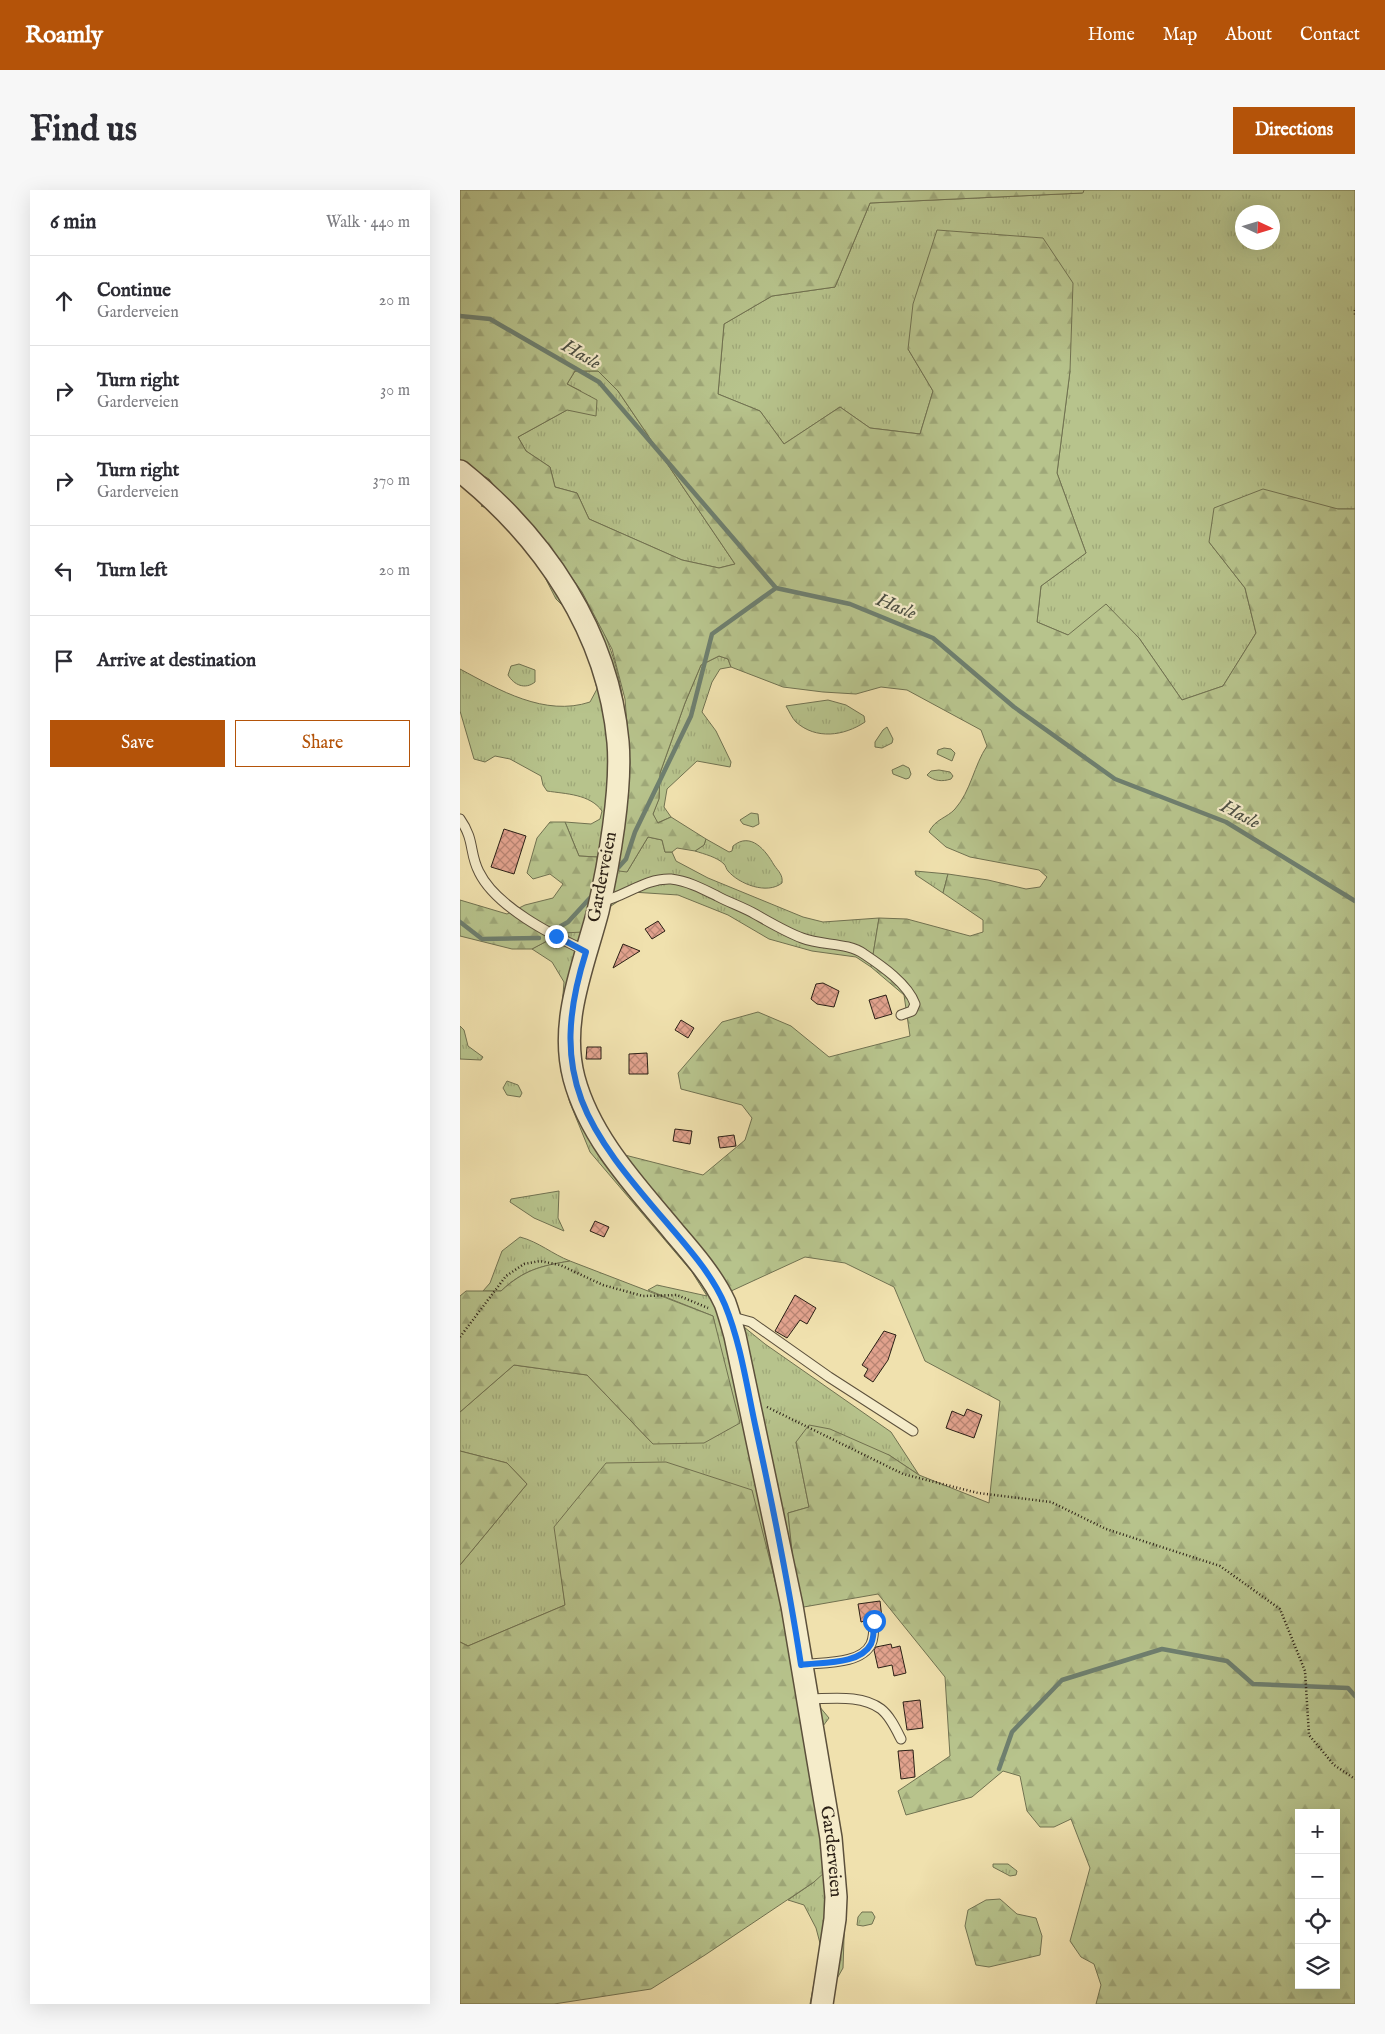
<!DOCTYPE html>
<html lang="en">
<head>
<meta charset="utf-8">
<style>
	body { margin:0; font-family:"IM FELL English",serif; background:#f7f7f7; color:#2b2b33 }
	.controls { position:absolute; right:15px; bottom:15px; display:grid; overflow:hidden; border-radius:0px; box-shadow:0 5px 20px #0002 }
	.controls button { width:45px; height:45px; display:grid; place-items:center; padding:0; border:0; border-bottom:1px solid #e1e1e2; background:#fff; color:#2b2b33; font:25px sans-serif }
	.compass { position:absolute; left:775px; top:15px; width:45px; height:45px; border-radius:50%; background:#fff; box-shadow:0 5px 20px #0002; rotate:94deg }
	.stop { position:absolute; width:15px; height:15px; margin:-11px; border:4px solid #1a73e8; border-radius:50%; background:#fff }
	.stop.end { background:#1a73e8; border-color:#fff; box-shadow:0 1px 5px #0008 }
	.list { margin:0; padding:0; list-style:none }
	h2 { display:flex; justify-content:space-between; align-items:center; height:65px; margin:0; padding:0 20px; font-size:21px }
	h2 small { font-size:16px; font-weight:400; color:#7c7c81 }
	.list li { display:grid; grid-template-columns:32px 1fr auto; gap:15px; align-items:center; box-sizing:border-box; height:90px; padding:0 20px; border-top:1px solid #e1e1e2 }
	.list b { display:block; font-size:19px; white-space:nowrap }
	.list p { margin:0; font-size:16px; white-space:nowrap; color:#7c7c81 }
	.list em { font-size:16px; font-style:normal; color:#7c7c81 }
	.actions { display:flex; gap:10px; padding:15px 20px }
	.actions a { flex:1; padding:11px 0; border:1px solid #b45309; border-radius:0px; text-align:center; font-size:18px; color:#b45309 }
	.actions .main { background:#b45309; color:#fff }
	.icon { flex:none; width:28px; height:28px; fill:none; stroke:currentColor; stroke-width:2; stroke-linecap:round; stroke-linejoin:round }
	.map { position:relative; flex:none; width:895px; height:1814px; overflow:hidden; border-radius:0px }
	header { display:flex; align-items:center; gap:30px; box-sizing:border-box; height:70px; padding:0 25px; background:#b45309; color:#fff }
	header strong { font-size:24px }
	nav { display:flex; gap:28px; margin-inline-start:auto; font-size:18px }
	.intro { display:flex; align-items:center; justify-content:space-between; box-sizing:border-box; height:120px; padding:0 30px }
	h1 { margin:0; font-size:35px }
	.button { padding:12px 22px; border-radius:0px; background:#b45309; color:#fff; font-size:18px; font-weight:700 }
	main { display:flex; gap:30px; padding:0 30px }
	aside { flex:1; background:#fff; border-radius:0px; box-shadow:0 5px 20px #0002 }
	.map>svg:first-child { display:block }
	.grass { fill:url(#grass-tufts); stroke:#717251; fill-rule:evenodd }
	.forest { fill:url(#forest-firs); stroke:#717251; fill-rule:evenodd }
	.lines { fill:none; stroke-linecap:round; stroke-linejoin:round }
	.stream { stroke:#6e7f6f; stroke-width:4.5 }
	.building { fill:url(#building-cross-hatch); stroke:#2b2016 }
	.service-casing { stroke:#5c503c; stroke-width:11 }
	.tertiary-casing { stroke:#5c503c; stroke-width:24 }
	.path { stroke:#2b2016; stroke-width:2.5; stroke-dasharray:1 2.5; stroke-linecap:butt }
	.service { stroke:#f5ecca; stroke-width:9 }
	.tertiary { stroke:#f5ecca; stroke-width:21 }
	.route { stroke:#1a73e8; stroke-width:6 }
	.labels { text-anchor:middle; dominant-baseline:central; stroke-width:4.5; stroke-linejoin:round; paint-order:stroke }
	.street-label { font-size:18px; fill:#2b2016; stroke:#f5ecca }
	.water-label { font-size:19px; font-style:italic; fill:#4c4f43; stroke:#f5ecca }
</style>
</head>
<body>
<header>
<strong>Roamly</strong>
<nav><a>Home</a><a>Map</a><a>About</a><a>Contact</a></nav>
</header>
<div class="intro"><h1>Find us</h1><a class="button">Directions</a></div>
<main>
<aside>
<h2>6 min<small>Walk · 440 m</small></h2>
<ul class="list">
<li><svg class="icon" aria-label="ahead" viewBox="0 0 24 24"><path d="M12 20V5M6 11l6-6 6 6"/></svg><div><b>Continue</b><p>Garderveien</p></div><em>20 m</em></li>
<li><svg class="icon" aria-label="right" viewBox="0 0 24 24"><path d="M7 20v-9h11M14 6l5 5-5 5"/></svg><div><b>Turn right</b><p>Garderveien</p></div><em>30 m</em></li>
<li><svg class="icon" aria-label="right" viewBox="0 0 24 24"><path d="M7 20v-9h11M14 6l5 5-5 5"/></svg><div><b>Turn right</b><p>Garderveien</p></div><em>370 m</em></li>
<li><svg class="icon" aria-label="left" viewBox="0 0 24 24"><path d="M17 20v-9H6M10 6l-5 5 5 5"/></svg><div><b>Turn left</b></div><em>20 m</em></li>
<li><svg class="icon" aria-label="arrive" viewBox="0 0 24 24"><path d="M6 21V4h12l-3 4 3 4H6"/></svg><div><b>Arrive at destination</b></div></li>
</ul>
<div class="actions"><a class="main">Save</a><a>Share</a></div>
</aside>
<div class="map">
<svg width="895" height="1814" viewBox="0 0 895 1814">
	<defs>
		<pattern id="grass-tufts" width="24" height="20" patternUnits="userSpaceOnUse" patternTransform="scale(1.25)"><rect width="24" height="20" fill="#b7c38c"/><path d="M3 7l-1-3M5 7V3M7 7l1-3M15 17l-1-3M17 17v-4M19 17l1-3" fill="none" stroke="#9ea778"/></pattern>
		<pattern id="forest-firs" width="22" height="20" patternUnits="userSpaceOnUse" patternTransform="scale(1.25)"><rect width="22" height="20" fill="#b7c38c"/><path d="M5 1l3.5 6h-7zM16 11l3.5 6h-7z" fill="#9ea778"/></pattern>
		<pattern id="building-cross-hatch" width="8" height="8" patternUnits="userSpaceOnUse" patternTransform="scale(1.25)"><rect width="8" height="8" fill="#e1a28d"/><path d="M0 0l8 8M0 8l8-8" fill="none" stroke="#b78472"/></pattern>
	</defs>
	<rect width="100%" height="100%" fill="#f0e1ae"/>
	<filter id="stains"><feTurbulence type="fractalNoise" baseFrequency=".004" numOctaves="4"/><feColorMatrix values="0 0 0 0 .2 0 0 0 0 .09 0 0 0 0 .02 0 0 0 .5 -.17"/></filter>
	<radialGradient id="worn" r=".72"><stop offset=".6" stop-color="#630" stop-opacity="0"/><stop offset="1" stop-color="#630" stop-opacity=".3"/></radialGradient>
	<!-- grass -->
	<path class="grass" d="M624,0h271v319h-17l-129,33 36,46 11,45 -33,53 -41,14 -43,-62 -71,-3 -31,-13 4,-36 45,-33 -29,-80 13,-102 -162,-22 25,42 -13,43 -50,-6 -30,-21 -56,37 -24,-33 -42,-17 6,-70 48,-28 63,-9 35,-84 212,-10zM782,22h30v30h-30z
		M115,181h23l20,20 117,173 -16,4 -37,-8 -93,-41 -12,-26 -22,-6 -5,-20 -24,-16 -8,-14 49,-27 14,-19 -14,-7z
		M29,289c30,39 65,71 92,111 61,94 44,177 46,282l21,-35 14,3 3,12h7l4,9 32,17 95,39 20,5 56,-4 -8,49 -15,-10 -44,-6 -43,-12 -41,-24 -50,-20 -46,-3 -24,16 -32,110 6,64 12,32 145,209 26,21 126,88 28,43 -30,-20 -93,-13 13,65 -21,6 10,95 21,98 10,12 -6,8 9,52 13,130 -2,60 -12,21 -2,15h-19l11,-57 -5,-19 -12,-23 -16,-5 26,-18 -259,-355 10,78 -97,41 -8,-4v-77l67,-81 -20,-21 -47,-12v-39l54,-47 73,10 66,69 64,-110 -4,-18 -65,-26 9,-5 50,11 -15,-24 -102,-120 -20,-49 -9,-32 -2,-27 5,-62 -12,-20 -20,-13 30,-16 35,-76 -18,-1 -14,-34 26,2 9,-5 2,-8c-12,-17 -36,-17 -55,-20l-4,-6 -2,-9 -31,-17 -15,-3 -10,6 -11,-3 -14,-48v-42c39,21 85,48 130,33l7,-13 -5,-21 -23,-56 -13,-13 -19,-37 -45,-52 -11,-4 9,-7z
		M259,466l9,3 3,8 -11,2 -8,13 -10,30 14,19 15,31 -1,5 -33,-6 -30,28 -3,18 7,10 -14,6 -4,-9 6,-16 1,-25 25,-70 16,-38z
		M59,474l16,6v12c-10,8 -21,3 -27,-7l3,-9z
		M368,510l18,5 18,11 1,6c-21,14 -49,18 -69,0 -4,-4 -7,-11 -10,-16z
		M427,537l6,12 -1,4 -10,5 -7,-1v-5l8,-12z
		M484,558l7,1 4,4 -3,8 -15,-7 1,-4z
		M443,575l6,3 2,6 -2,4 -3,1 -13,-5 -1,-4z
		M479,580l11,2 3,4 -2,3c-9,3 -17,2 -24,-4l4,-4z
		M291,623l7,1 1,10 -6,3 -10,-3 -3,-4z
		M246,649l23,13 3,-1 1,-5c18,-15 33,5 41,19 5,7 9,10 8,18 -15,12 -43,1 -54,-12 -2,-2 -2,-5 -4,-7 -7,-7 -20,-10 -29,-13l9,-6z
		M455,681l33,3 -5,19 -27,-18z
		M0,836l4,4 4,16 15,11 -2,3 -21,-1z
		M47,891l11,4 4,8 -2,4 -13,-2 -4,-7z
		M99,1001l-1,27 6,13 -30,-13 -24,-16 1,-3z
		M60,1047c19,5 32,17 50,24 -29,5 -47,9 -69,30h-18l7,-8 12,-32z
		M533,1674h15l9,7 -1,4 -6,1 -17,-9z
		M402,1722h10l3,5 -3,7 -9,2 -6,-1 1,-8z"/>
	<!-- forest -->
	<path class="forest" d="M0,0h624l-1,3 -213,10 -35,84 -63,9 -48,28 -6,70 42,17 24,33 56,-37 30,21 50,6 13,-43 -25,-42 5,-45 24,-74 106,8 30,45 -3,88 -13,102 29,80 -45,33 -4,36 31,13 38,-31 33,34 43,62 41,-14 33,-53 -11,-45 -36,-46 5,-34 49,-19 75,20h17v1495h-259l5,-19 -7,-21 -13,-7 -11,-16 20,-73 -19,-49 -17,8h-14l-13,-16 -7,-35 -17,-5 -31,26 -66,18 -8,-24 52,-35 -5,-79 -67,-83 -80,14 -10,-95 21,-6 -13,-65 13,-17 21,4 59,26 30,20 70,28 11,-102 -75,-40 -31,-74 -49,-24 -40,-6 -76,35 -112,-139 86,22 42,-35 7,-22 -10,-13 -61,-16 -3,-16 44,-51 36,-10 33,14 38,31 81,-21 -6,-41 -33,-28 8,-49 28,1 63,17 13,-4v-12l-40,-27 5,-19 40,6 38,9 14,-2 7,-10 -8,-7 -69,-13 -24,-10 -17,-15c6,-13 18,-14 26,-23 16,-18 19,-44 32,-63l-6,-16 -74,-40 -26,-3 -25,7 -33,-2 -40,-5 -52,-20 -3,-8 -9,-3 -18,9 -16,38 -25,70 -1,26 -6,15 5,9 13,-6 35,22 -2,6 -9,6 -18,-3 -5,4h-7l-3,-12 -14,-3 -21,35 -8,-1 -4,-9 11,-54 4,-45 -5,-64 -13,-50 -30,-57 -25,-35 -48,-52 -20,-26 -29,-16zM115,181h23l20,20 117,173 -16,4 -37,-8 -93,-41 -12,-26 -22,-6 -5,-20 -24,-16 -8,-14 49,-27 29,6 1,-16 -30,-16zM839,1623h37v172h-37z
		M90,632h15l14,34 18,1v25l-13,50 -22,1 -30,16h-20l-52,-13v-36l47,14 18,-9 28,-7 10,-14 -13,-10 -17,5 -6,-6 10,-35z
		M110,1071l143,55 27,107 -36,20 -51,1 -66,-69 -73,-10 -54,47v-116l6,-5h35c23,-21 39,-25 69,-30z
		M0,1261l47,12 20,21 -67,81z
		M206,1272l86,28 31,122 11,58 32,201 -12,11 -109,73 -54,34 -97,15h-94v-362l8,4 97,-41 -11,-78 52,-64z
		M540,1709l17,15 19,4 6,18 -2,19 -51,12 -13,-2 -11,-39 3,-16 18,-10z"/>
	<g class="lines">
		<!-- stream -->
		<path class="stream" d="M0,126l30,3 109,63 177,206 74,16 83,34 81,69 101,72 111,43 129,79
			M157,679l9,-10 9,-27 56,-116 21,-82 64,-46
			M0,732l22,17 57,-1
			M101,736l7,-4 22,-24
			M539,1579l13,-37 50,-52 100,-31 65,12 26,23 95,4 7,8"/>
	</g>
	<!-- building -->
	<path class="building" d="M44,639l22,7 -12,38 -23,-7z
		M198,731l7,10 -13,8 -7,-10z
		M163,754l17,7 -27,17z
		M363,793l16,8 -5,16 -17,-3 -6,-5 5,-15z
		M426,805l6,19 -17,5 -6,-19z
		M221,830l13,8 -6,10 -13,-8z
		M127,857h14v12h-15z
		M187,863l1,21h-19v-20z
		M215,939l17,2 -2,13 -17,-3z
		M274,945l2,11 -16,2 -2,-11z
		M135,1031l14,6 -5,10 -14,-6z
		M335,1105l21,13 -9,16 -7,-4 -13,18 -12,-7z
		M424,1141l12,4 -8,25 -15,22 -9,-6 4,-7 -6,-4z
		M507,1219l15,6 -8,23 -28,-10 6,-17 12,5z
		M420,1411l2,17 -8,-3 -6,5 -7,2 -3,-18z
		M431,1454l1,4 8,-2 6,27 -12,3 -2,-11 -14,3 -4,-18 2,-3z
		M460,1510l3,28 -16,2 -4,-28z
		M453,1560l2,27 -14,2 -3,-28z"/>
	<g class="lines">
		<defs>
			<path id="service" d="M0,629c15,21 9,34 19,53 17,35 73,63 107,79
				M140,712c25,-5 44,-24 71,-23 17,2 32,10 46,17 13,7 26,11 38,18 16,9 31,18 47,24 20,8 45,4 62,16 18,12 44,30 51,50l-3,7 -11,4
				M269,1126l22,6 78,55 84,54
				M341,1475c20,-3 60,0 70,-21 3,-6 3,-15 3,-23
				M347,1509c24,0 54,-5 74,10 9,7 15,20 20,30"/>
			<g id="tertiary">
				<path id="s1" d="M0,281c84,67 148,161 158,271 4,47 -9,122 -20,169 -14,54 -39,110 -24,167 16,60 61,107 100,154 19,22 39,45 51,71 4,11 7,22 10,33l57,270 39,232 5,59 -1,22 -13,85"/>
			</g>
		</defs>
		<!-- service casing -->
		<use href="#service" class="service-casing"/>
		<!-- tertiary casing -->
		<use href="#tertiary" class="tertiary-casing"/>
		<!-- path -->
		<path class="path" d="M895,120v5
			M0,1147l46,-61 18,-12 16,-3 20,4 43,20 40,11 34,-1 31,13
			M307,1217l136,67 75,19 73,9 55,27 114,37 60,43 25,62 4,64 25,30 21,14"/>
		<!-- service -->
		<use href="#service" class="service"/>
		<!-- tertiary -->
		<use href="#tertiary" class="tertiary"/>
	</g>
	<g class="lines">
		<!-- route -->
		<path class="route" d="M96,746l30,16c-40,126 1,178 81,271 21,25 45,51 58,82 16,39 22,83 31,124 17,78 33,157 45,236 20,-3 59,0 70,-21 3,-6 3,-15 3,-23"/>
	</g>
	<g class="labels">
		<!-- street labels -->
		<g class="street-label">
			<text transform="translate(143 687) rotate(-79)">Garderveien</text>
			<text stroke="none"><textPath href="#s1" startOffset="1496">Garderveien</textPath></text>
		</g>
		<!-- water labels -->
		<g class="water-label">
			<text transform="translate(121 165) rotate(30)">Hasle</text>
			<text transform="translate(436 417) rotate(22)">Hasle</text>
			<text transform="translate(780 625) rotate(28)">Hasle</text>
		</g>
	</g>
	<rect width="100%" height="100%" filter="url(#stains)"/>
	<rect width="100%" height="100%" fill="url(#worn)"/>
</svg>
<div class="controls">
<button>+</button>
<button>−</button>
<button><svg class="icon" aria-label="locate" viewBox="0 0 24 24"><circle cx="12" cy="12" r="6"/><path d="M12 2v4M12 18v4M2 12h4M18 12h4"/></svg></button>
<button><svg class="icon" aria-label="layers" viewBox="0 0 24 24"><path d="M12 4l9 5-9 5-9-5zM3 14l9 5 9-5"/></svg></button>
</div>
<svg class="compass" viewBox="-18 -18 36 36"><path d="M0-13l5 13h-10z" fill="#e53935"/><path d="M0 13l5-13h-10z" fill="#7c7c81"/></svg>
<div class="stop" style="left:414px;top:1431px"></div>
<div class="stop end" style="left:96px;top:746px"></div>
</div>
</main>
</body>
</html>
